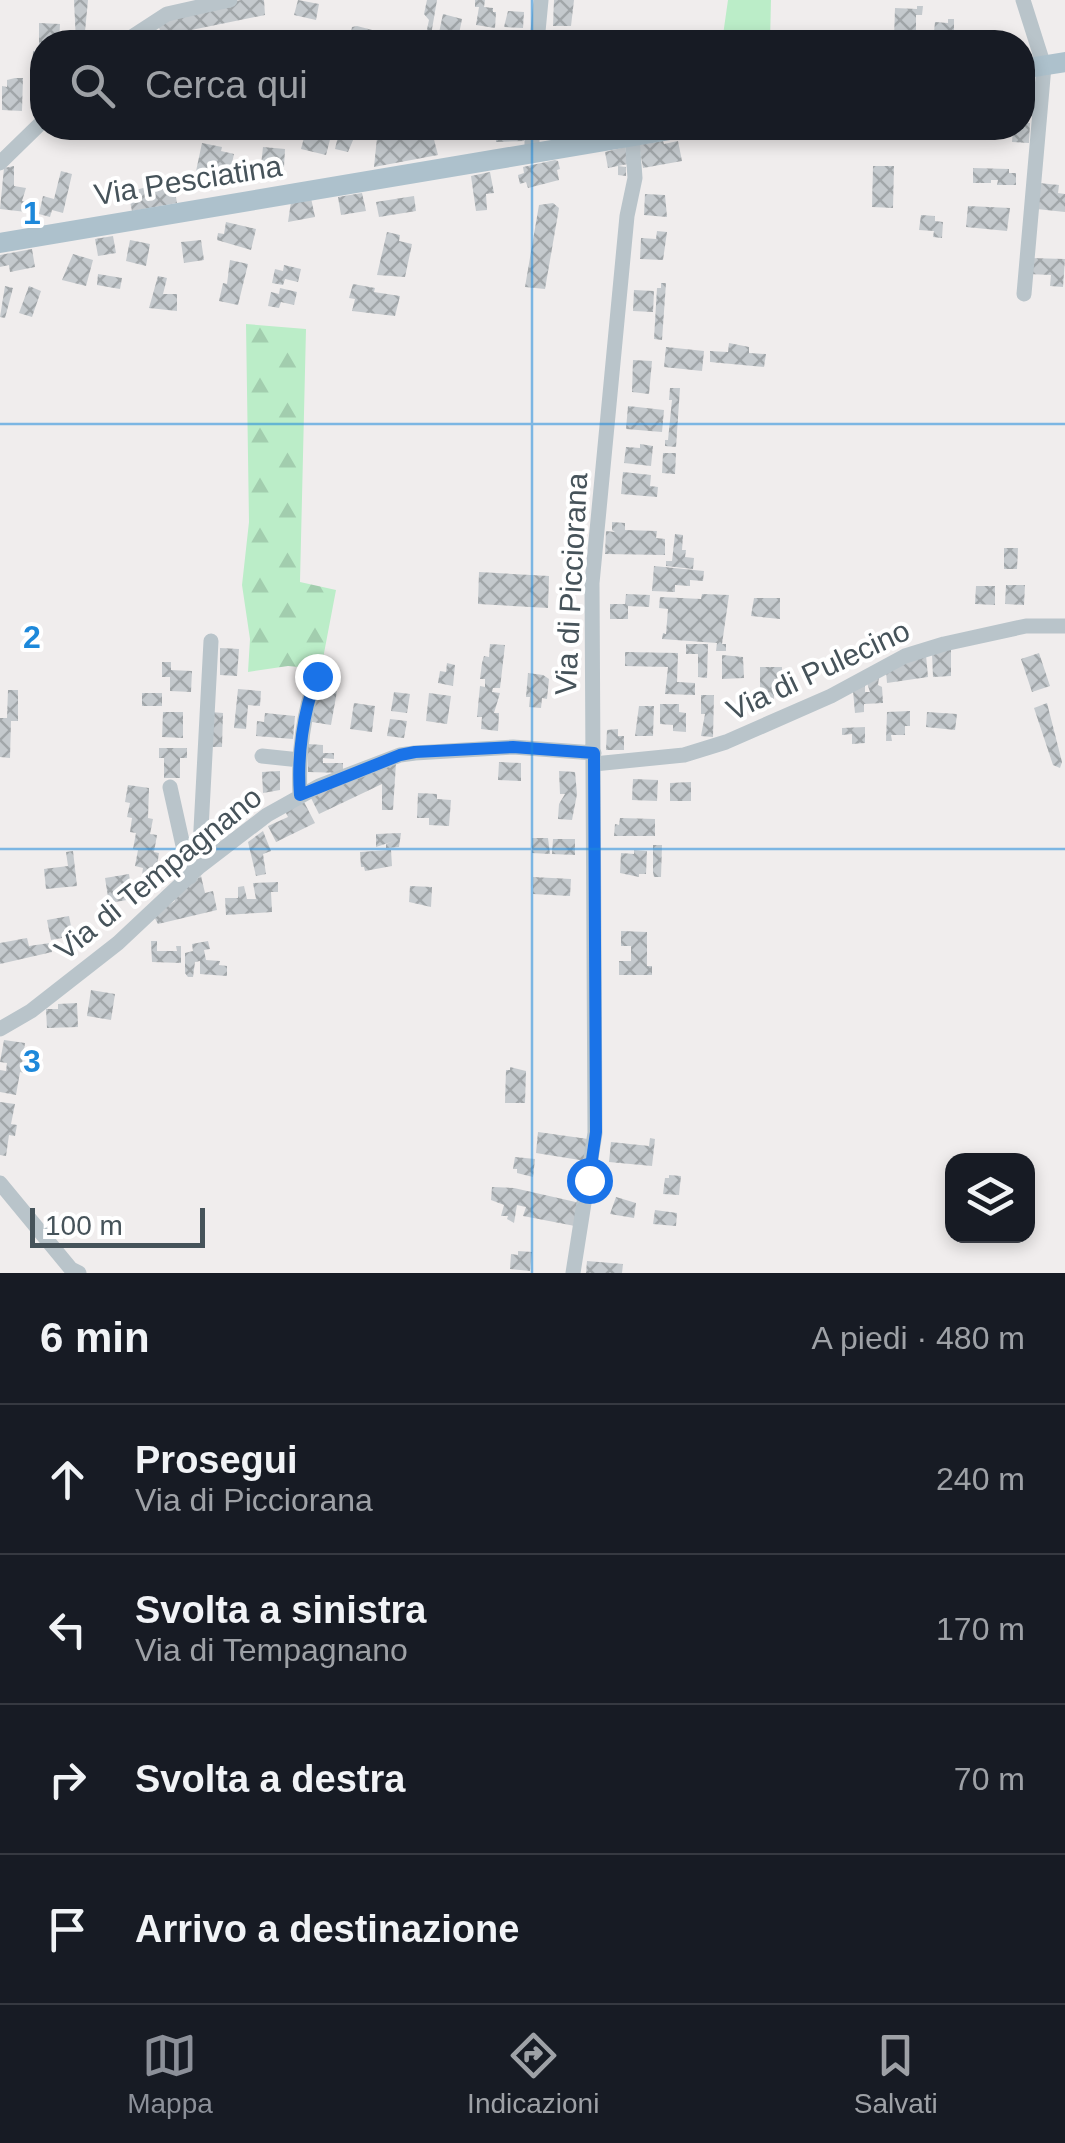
<!DOCTYPE html>
<html lang="it">
<head>
<meta charset="utf-8">
<style>
	body { margin:0; font-family:Helvetica,sans-serif; background:#242831; color:#f1f3f6 }
	.controls { position:absolute; right:30px; bottom:30px; display:grid; overflow:hidden; border-radius:20px; box-shadow:0 5px 15px #0003 }
	.controls button { width:90px; height:90px; display:grid; place-items:center; padding:0; border:0; border-bottom:2px solid #363941; background:#171b24; color:#f1f3f6; font:50px sans-serif }
	.scale { position:absolute; left:30px; bottom:25px; width:175px; box-sizing:border-box; padding-left:10px; border:5px solid #46535a; border-top:0; font-size:28px; line-height:35px; white-space:nowrap; color:#46535a; -webkit-text-stroke:8px #fff; paint-order:stroke }
	.stop { position:absolute; width:30px; height:30px; margin:-22px; border:8px solid #1a73e8; border-radius:50%; background:#fff }
	.stop.end { background:#1a73e8; border-color:#fff; box-shadow:0 2px 10px #0008 }
	.list { margin:0; padding:0; list-style:none }
	h2 { display:flex; justify-content:space-between; align-items:center; height:130px; margin:0; padding:0 40px; font-size:42px }
	h2 small { font-size:32px; font-weight:400; color:#9ea1a6 }
	.list li { display:grid; grid-template-columns:65px 1fr auto; gap:30px; align-items:center; box-sizing:border-box; height:150px; padding:0 40px; border-top:2px solid #363941 }
	.list b { display:block; font-size:38px; white-space:nowrap }
	.list p { margin:0; font-size:32px; white-space:nowrap; color:#9ea1a6 }
	.list em { font-size:32px; font-style:normal; color:#9ea1a6 }
	.icon { flex:none; width:55px; height:55px; fill:none; stroke:currentColor; stroke-width:2; stroke-linecap:round; stroke-linejoin:round }
	.map { position:relative; flex:none; width:1065px; height:1273px; overflow:hidden }
	.search { position:absolute; background:#171b24; box-shadow:0 5px 15px #0003; left:30px; right:30px; top:30px; height:110px; display:flex; align-items:center; gap:25px; box-sizing:border-box; padding:0 35px; border-radius:40px; color:#9ea1a6; font-size:38px }
	.sheet { height:730px; background:#171b24 }
	nav { display:flex; justify-content:space-around; align-items:center; box-sizing:border-box; height:140px; border-top:2px solid #363941; background:#171b24; font-size:28px; color:#9ea1a6 }
	nav a { display:grid; justify-items:center; gap:5px }
	nav .on { color:#8c9099 }
	.map>svg:first-child { display:block }
	.green { fill:#bbedc8 }
	.forest { fill:url(#forest-firs) }
	.building { fill:url(#building-cross-hatch) }
	.lines { fill:none; stroke-linecap:round; stroke-linejoin:round }
	.minor { stroke:#b9c4ca; stroke-width:15 }
	.major { stroke:#adc1cc; stroke-width:20 }
	.route { stroke:#1a73e8; stroke-width:12 }
	.grid { fill:none; stroke:#1d88da; stroke-width:2.5; stroke-opacity:0.55 }
	.labels { text-anchor:middle; dominant-baseline:central; stroke-width:8; stroke-linejoin:round; paint-order:stroke }
	.street-label { font-size:30px; fill:#46535a; stroke:#fff }
	.grid-label { font-size:32px; text-anchor:middle; font-weight:bold; fill:#1d88da; stroke:#fff; stroke-width:8; stroke-linejoin:round; paint-order:stroke }
</style>
</head>
<body>
<div class="map">
<svg width="1065" height="1273" viewBox="0 0 1065 1273">
	<defs>
		<pattern id="forest-firs" width="22" height="20" patternUnits="userSpaceOnUse" patternTransform="scale(2.5)"><rect width="22" height="20" fill="#bbedc8"/><path d="M5 1l3.5 6h-7zM16 11l3.5 6h-7z" fill="#a2cdae"/></pattern>
		<pattern id="building-cross-hatch" width="8" height="8" patternUnits="userSpaceOnUse" patternTransform="scale(2.5)"><rect width="8" height="8" fill="#c4c9cd"/><path d="M0 0l8 8M0 8l8-8" fill="none" stroke="#a1a6a9"/></pattern>
	</defs>
	<rect width="100%" height="100%" fill="#f0eded"/>
	<!-- green -->
	<path class="green" d="M728,0h43l-1,42h-48z"/>
	<!-- forest -->
	<path class="forest" d="M246,324l60,5 -6,253 36,8 -15,79 -33,-3 -40,6 2,-33 -8,-54 7,-63z"/>
	<!-- building -->
	<path class="building" d="M74,0h14l-4,42h-8z
		M241,0h23l1,15 -103,21 -4,-11 14,-9z
		M298,0l21,4 -3,16 -22,-5z
		M427,0h10l-6,35 -5,-1 3,-14 -5,-6z
		M475,0h10l-1,7 9,1v4h3l-1,16 -19,-3 3,-18h-4z
		M554,0h20l-3,26h-18z
		M917,6h6l-1,9h-6v16h-4l-1,8h-17l1,-31 22,1z
		M508,11l16,1 -1,16 -19,-1z
		M443,14l19,5 -3,15 -11,-2 -2,10h-9z
		M948,19h6v14h-7v8h-7v-8l-6,-1 1,-10 13,1z
		M39,23l21,1 -1,18h-17v37l-10,-1 1,-27h4l2,-7z
		M357,26l19,5 -2,11h-25l3,-15z
		M15,78h8l-1,33 -20,-1v-24l5,1v-7z
		M1022,123h8l-1,20 -17,-1 1,-14h9z
		M310,128h23l-7,27 -25,-6 5,-19z
		M340,128h9l-1,3 8,2 -8,19 -13,-3z
		M378,128h53l7,27 -64,12z
		M523,128l1,13 -28,1v-13z
		M663,141l1,3 14,-3 4,20 -39,7 -4,-23z
		M202,143l20,4 -1,4 13,3 -5,23 -19,-4 -1,6 -14,-3z
		M263,147l22,2 -1,18 -23,-2z
		M625,147l3,17 -10,2 8,1v9l-8,-1v-9l-10,2 -3,-16z
		M555,160l3,1 2,8 -3,1 2,10 -31,8 -2,-6 -6,2 -2,-9 6,-2 -1,-6z
		M14,166v20l12,2 -4,13 14,2 -1,10 -35,-4 4,-41z
		M873,166h21l-1,42 -21,-1z
		M973,168l36,1v4h7v12h-19l1,-5h-7v3h-18z
		M61,171l11,3 -9,39 -11,-3 -2,7 -11,-3 4,-18 11,3z
		M490,172l4,21 -8,1 1,16 -11,1 -5,-35z
		M173,180l4,23 -45,8 -4,-19z
		M1039,183l20,2 -1,8 7,1v18l-28,-3z
		M362,193l4,18 -25,4 -3,-18z
		M645,194l20,1 2,22 -23,-2z
		M414,196l2,15 -37,6 -3,-15z
		M311,198l4,19 -27,5 3,-20z
		M553,203l6,5 -14,81 -20,-2 14,-82z
		M968,206l42,2 -3,23 -41,-4z
		M921,215l14,1v5l8,1 -1,16 -9,-1 1,-6 -15,-1z
		M226,222l30,7 -5,21 -34,-10 1,-7 6,1z
		M657,231l10,1 -4,28 -23,-1 1,-21 15,1z
		M387,232l13,3 -1,6 13,3 -7,33 -28,-2z
		M113,236l3,17 -18,3 -3,-17z
		M130,240l20,4 -4,22 -20,-5z
		M201,240l3,20 -20,3 -3,-21z
		M32,249l3,18 -25,5 -1,-7 -9,2v-12z
		M73,254l20,6 -7,26 -24,-6z
		M1029,258l36,1 -2,28 -13,-1 1,-11 -23,-1z
		M230,260l18,4 -10,41 -19,-4 4,-18 4,1z
		M284,265l17,4 -3,13 -13,-3 -2,6 -11,-2 3,-14 8,2z
		M98,274l24,4 -2,11 -23,-4z
		M158,276l9,2 -4,16h14v17l-28,-3z
		M661,283h5l-4,57 -8,-1 3,-51h4z
		M353,284l22,4 -1,4 26,4 -5,20 -43,-5 3,-12 -6,-1z
		M5,286l8,2 -8,30 -5,-1z
		M29,286l12,5 -9,26 -13,-4z
		M280,288l17,4 -3,13 -13,-3 -2,6 -11,-2 3,-14 8,2z
		M634,290l20,1 -1,21 -20,-1z
		M729,343l20,4v6l17,1 -2,13 -54,-5v-11l18,1z
		M666,347l38,4 -2,20 -38,-4z
		M633,360l19,1 -3,33 -17,-2z
		M670,388h10l-4,59 -11,-1v-6h3l4,-40h-3z
		M628,406l36,4 -2,22 -36,-3z
		M640,444l13,2 -2,20 -27,-3 2,-16 14,1z
		M663,453h13l-1,21 -13,-1z
		M623,472l28,3 -1,11 8,1 -1,10 -36,-3z
		M612,522l13,1v7l32,1 -1,7 9,1v16l-60,-1 1,-23 9,1 -3,-2z
		M675,534l8,1 -1,15h4l-1,7 9,1 -1,11 -27,-3v-5h6z
		M1004,548h14l-1,21h-13z
		M654,566l50,5 -1,10 -13,-1v6l-15,-1v7l-23,-1z
		M479,572l70,4 -1,32 -70,-4z
		M1006,585h19l-1,20 -19,-1z
		M976,586h19v19l-20,-1z
		M626,594l24,1 -1,12 -21,-1v13h-18v-15h15z
		M702,594l27,1 -7,49h4v7h-10l1,-8 -55,-4 1,-6 3,1 2,-25 -9,-1 1,-11 41,2z
		M754,598h26v21l-29,-3z
		M490,644l15,1 -5,43h-7l-1,4 8,1 -6,20h5l-1,18 -17,-2 1,-12h-5l3,-31 5,1v-8h-5l2,-16 2,-7 5,1z
		M686,644h22l-1,34 -9,-1v-23h-12z
		M220,648l19,1 -2,27 -17,-1z
		M951,648v28l-18,1 -1,-24z
		M625,652l53,1 -1,29 18,1v12l-30,-1 3,-27 -43,-1z
		M1039,653l11,33 -18,6 -11,-33z
		M722,655l21,2 1,21 -22,1z
		M926,655l2,22 -41,6 -1,-12z
		M162,662h9v8l21,1 -1,21 -21,-1v-14h-8z
		M447,663l8,2 -2,21 -15,-3 2,-12 6,1z
		M760,667h22v12h-8v21h-14z
		M528,673l15,2 6,4 -2,20 -5,-1 -1,10 -12,-1 1,-10h-4z
		M879,677l-1,8 4,2 1,16 -19,1v8l-9,1 -2,-22 12,-7v8h5l-3,-9z
		M318,688l19,3 -6,34 -19,-3z
		M238,689l23,2 -1,15 -12,-1 -2,24 -12,-1z
		M8,690h10v31h-7l-1,37 -10,-1v-39h7z
		M394,692l16,2 -3,19 -16,-2z
		M142,693h20v13h-20z
		M429,693l22,3 -4,28 -21,-3z
		M701,695h13l-1,42 -12,-1 4,-22h-4z
		M354,703l21,3 -3,26 -22,-3z
		M1047,703l15,59 -2,6 -7,-3 -19,-57z
		M660,704h19v8l7,1v19l-13,-1v-6l-13,-1z
		M639,706h15l-1,30h-18z
		M910,711v15h-5v9h-14l1,6h-6l1,-29z
		M163,712h20v26l-21,-1z
		M211,712l12,1 -1,34h-12z
		M927,712l30,2 -2,16 -29,-3z
		M265,713l30,3 -2,23 -37,-3 1,-15 7,1z
		M390,719l17,2 -3,17 -17,-2z
		M865,727v16l-13,1v-10l-10,1v-7z
		M618,729v7h6v14h-18l1,-20z
		M308,744l15,1v8h11v6l-11,-1v5h20v10l-35,-1z
		M159,748h28v10h-7v20h-16v-20h-5z
		M499,762l22,1v18l-23,-1z
		M396,763l-3,47h-11v-26l-63,30 -8,-16 50,-25z
		M280,771v19l-17,3 -1,-21z
		M559,771l16,1 2,22 -5,26 -14,-1 1,-15 6,-10h-5z
		M633,779l25,1 -1,21 -25,-1z
		M691,782v19h-21v-18z
		M128,785l21,3 -1,30 5,1 -3,15 7,1 -3,17 5,1 -2,13 7,1 -3,18 -20,-4 2,-13 -8,-2 3,-16 -5,-1 3,-16 -6,-1 2,-14 -5,-1 3,-14 -5,-1z
		M418,793l19,1v5l14,1 -2,26 -20,-1v-7h-12z
		M304,802l11,21 -39,19 -8,-16 20,-9 -3,-6z
		M620,818l35,1v17h-41l1,-12 4,1z
		M263,831l8,20 -8,3 3,20 -10,2 -8,-34z
		M401,833l-2,14 -13,1v-4l8,-3 -18,6v-13z
		M532,838h16l2,16 -18,-1z
		M553,839h22v16l-23,-1z
		M653,845h9l-1,32h-7l-1,-5z
		M391,850l1,16 -27,5 -1,-4h-3l-1,-15z
		M634,850l13,1 -1,23h-7v3l-19,-4 1,-20 13,1z
		M73,851l4,35 -31,3 -2,-20 24,-3 -2,-14z
		M129,874l4,25 -24,4 -4,-25z
		M201,876l4,17 8,-2 4,19 -59,14 -5,-9 22,-14 -2,-4z
		M533,877l38,2 -1,17 -37,-2z
		M278,882v10h-7l1,20 -46,3 -1,-17h13v-11l6,-1 3,13h9l-3,-16z
		M410,886l22,1 -1,20 -22,-5z
		M69,916l4,20 -22,4 -4,-20z
		M621,931l26,1v34h5v9h-33v-14h12v-15h-10z
		M27,938l2,8 21,-3 2,9 -52,12v-21z
		M151,941h6v10h20l-1,-5h5v17l-29,-1z
		M208,941l2,8 -6,1 2,10 14,1 -1,4 8,1v10l-27,-2v-13l-5,1 -2,15h-5l-3,-4v-20l8,-2 -1,-7z
		M91,990l24,4 -4,26 -24,-4z
		M77,1003l1,24 -31,1 -1,-19h12v-5z
		M4,1040l21,3 -3,21h4l-2,9 -4,-1 -4,23 -16,-3v-22l6,1 1,-8 -7,-1z
		M510,1067l16,4 -1,32h-20l1,-33h4z
		M0,1102l15,2 -4,20 6,1 -2,11 -6,-1 -3,21 -6,-1z
		M538,1132l50,7 -2,22 -50,-8z
		M650,1138l5,1 -3,27 -43,-4 2,-20 38,4z
		M515,1157l20,2 -2,18 -16,-4v-4h-4z
		M669,1175l12,1 -2,19 -16,-1 2,-16h4z
		M492,1187l22,1 66,15 -5,23 -52,-10 3,-9 -9,-2 -3,18 -7,-4 1,-3h-7l3,-11 -13,-5z
		M616,1197l20,6 -2,15 -24,-4z
		M655,1210l22,3 -1,13 -23,-2z
		M518,1251l14,1 -2,19 -20,-2 1,-15 7,1z
		M587,1261l36,3 -1,9h-36z"/>
	<g class="lines">
		<!-- minor -->
		<path class="minor" d="M1023,0l21,66 -20,228
			M124,42l43,-28 63,-14
			M537,42l4,-42
			M532,128v25
			M0,163l42,-41
			M262,756l38,4
			M594,764l90,-9 42,-13 105,-46 74,-40 39,-12 82,-18h39
			M170,787l20,90
			M300,795c-2,-39 3,-83 17,-119
			M199,867l12,-226
			M0,1029l31,-18 87,-68 81,-76 68,-52 52,-29 81,-31 15,-2 98,-6 81,6
			M0,1183l71,86 8,4
			M573,1273l22,-140 -3,-550 35,-367 8,-38 -3,-41"/>
		<!-- major -->
		<path class="major" d="M1022,69l43,-7
			M0,243l682,-115"/>
	</g>
	<g class="lines">
		<!-- route -->
		<path class="route" d="M317,676c-14,36 -20,80 -17,119l100,-40 15,-3 98,-5 81,6 2,379 -7,48"/>
	</g>
	<!-- grid -->
	<path class="grid" d="M532,0v42M532,128v1145M0,424h1065M0,849h1065"/>
	<g class="labels">
		<!-- street labels -->
		<g class="street-label">
			<text transform="translate(188 180) rotate(-9)">Via Pesciatina</text>
			<text transform="translate(571 584) rotate(-87)">Via di Picciorana</text>
			<text transform="translate(818 670) rotate(-25)">Via di Pulecino</text>
			<text transform="translate(158 873) rotate(-39)">Via di Tempagnano</text>
		</g>
	</g>
	<g class="grid-label">
		<text x="32" y="224">1</text>
		<text x="32" y="648">2</text>
		<text x="32" y="1072">3</text>
	</g>
</svg>
<div class="controls">
<button><svg class="icon" aria-label="layers" viewBox="0 0 24 24"><path d="M12 4l9 5-9 5-9-5zM3 14l9 5 9-5"/></svg></button>
</div>
<div class="scale">100 m</div>
<div class="stop" style="left:589px;top:1180px"></div>
<div class="stop end" style="left:317px;top:676px"></div>
<div class="search"><svg class="icon" aria-label="search" viewBox="0 0 24 24"><circle cx="10" cy="10" r="6"/><path d="M15 15l6 6"/></svg>Cerca qui</div>
</div>
<section class="sheet">
<h2>6 min<small>A piedi · 480 m</small></h2>
<ul class="list">
<li><svg class="icon" aria-label="ahead" viewBox="0 0 24 24"><path d="M12 20V5M6 11l6-6 6 6"/></svg><div><b>Prosegui</b><p>Via di Picciorana</p></div><em>240 m</em></li>
<li><svg class="icon" aria-label="left" viewBox="0 0 24 24"><path d="M17 20v-9H6M10 6l-5 5 5 5"/></svg><div><b>Svolta a sinistra</b><p>Via di Tempagnano</p></div><em>170 m</em></li>
<li><svg class="icon" aria-label="right" viewBox="0 0 24 24"><path d="M7 20v-9h11M14 6l5 5-5 5"/></svg><div><b>Svolta a destra</b></div><em>70 m</em></li>
<li><svg class="icon" aria-label="arrive" viewBox="0 0 24 24"><path d="M6 21V4h12l-3 4 3 4H6"/></svg><div><b>Arrivo a destinazione</b></div></li>
</ul>
</section>
<nav>
<a class="on"><svg class="icon" aria-label="map" viewBox="0 0 24 24"><path d="M3 6l6-2 6 2 6-2v14l-6 2-6-2-6 2zM9 4v14M15 6v14"/></svg>Mappa</a>
<a><svg class="icon" aria-label="directions" viewBox="0 0 24 24"><path d="M12 3l9 9-9 9-9-9zM9 14v-3h6M13 9l2 2-2 2"/></svg>Indicazioni</a>
<a><svg class="icon" aria-label="saved" viewBox="0 0 24 24"><path d="M7 4h10v16l-5-4-5 4z"/></svg>Salvati</a>
</nav>
</body>
</html>
